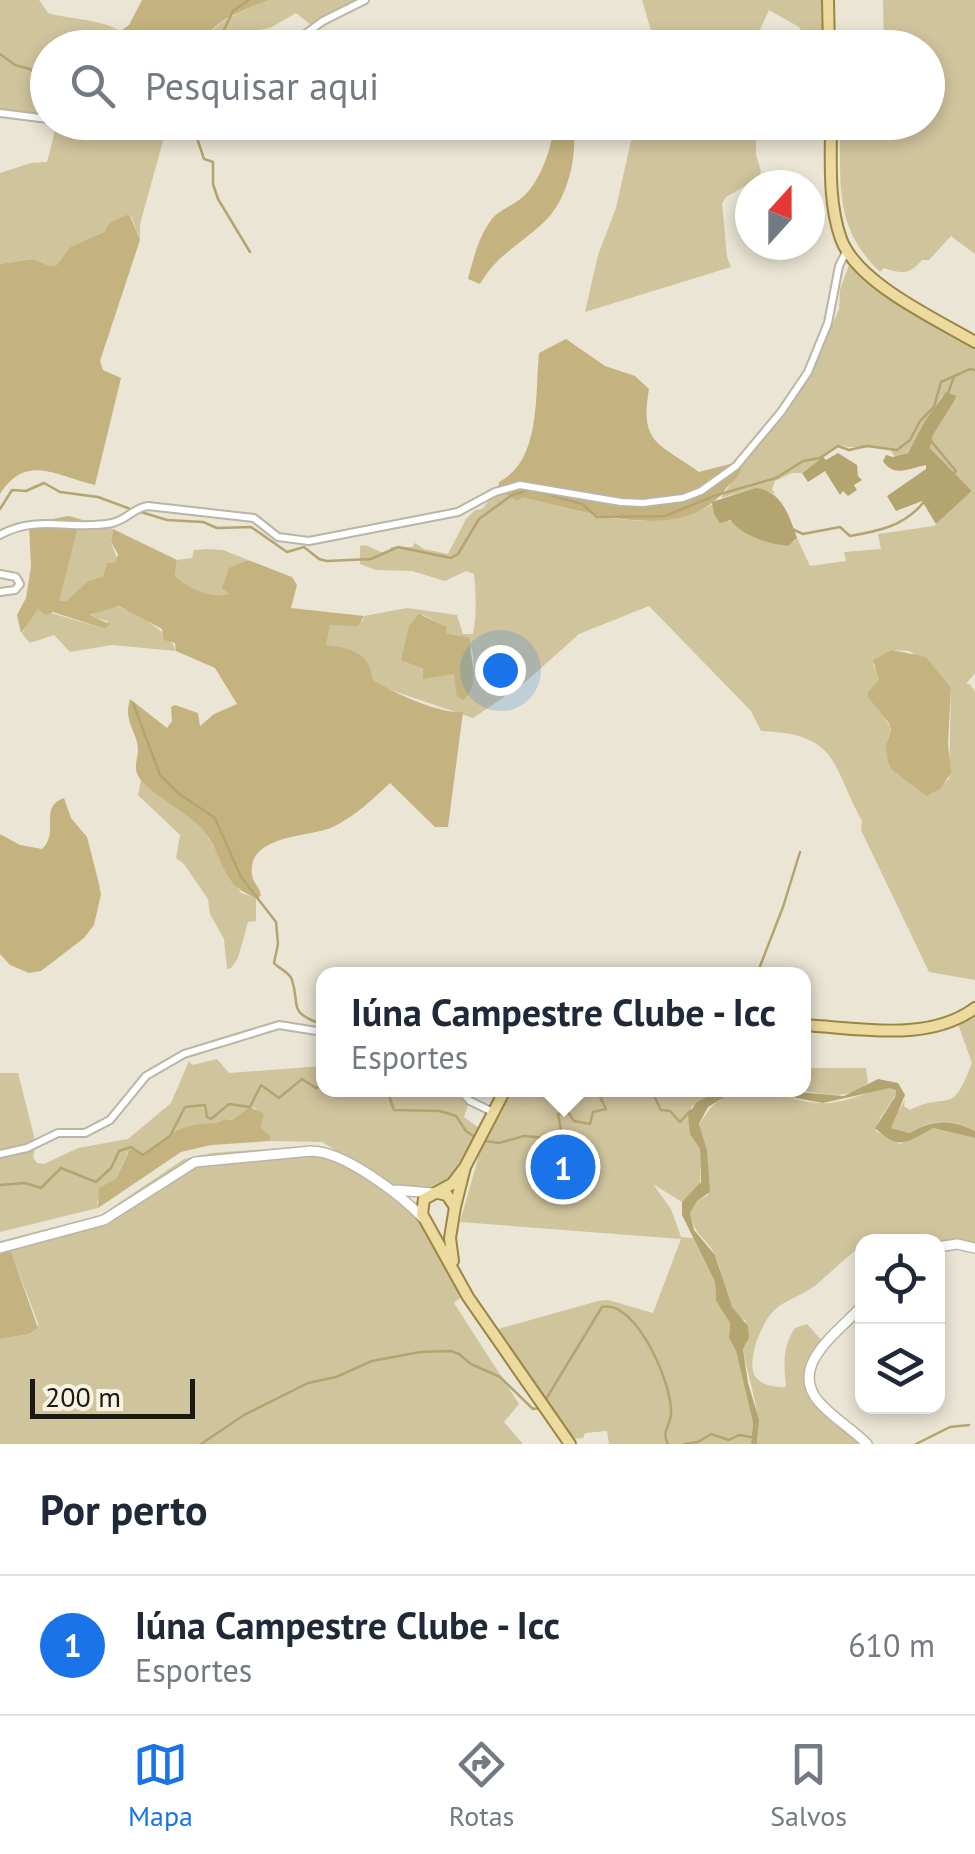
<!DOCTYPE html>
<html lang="pt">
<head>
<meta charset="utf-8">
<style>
	body { margin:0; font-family:"PT Sans",sans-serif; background:#f6f6f7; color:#1f2937 }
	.controls { position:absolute; right:30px; bottom:30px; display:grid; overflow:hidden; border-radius:20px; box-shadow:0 5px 15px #0003 }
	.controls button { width:90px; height:90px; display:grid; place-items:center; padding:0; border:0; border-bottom:2px solid #e0e1e3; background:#fff; color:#1f2937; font:50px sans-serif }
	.compass { position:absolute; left:735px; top:170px; width:90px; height:90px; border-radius:50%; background:#fff; box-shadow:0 5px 15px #0003; rotate:21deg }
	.scale { position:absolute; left:30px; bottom:25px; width:165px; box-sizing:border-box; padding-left:10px; border:5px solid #1b1913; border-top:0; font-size:28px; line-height:35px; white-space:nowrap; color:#1b1913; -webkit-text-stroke:8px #f7f2e1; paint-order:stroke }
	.you { position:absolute; left:500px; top:670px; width:35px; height:35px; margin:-25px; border:8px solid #fff; border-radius:50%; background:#1a73e8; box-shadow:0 0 0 15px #1a73e833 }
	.badge { display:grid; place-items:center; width:65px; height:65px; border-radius:50%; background:#1a73e8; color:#fff; font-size:32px; font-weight:700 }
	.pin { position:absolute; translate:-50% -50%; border:5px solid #fff; box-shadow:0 2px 10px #0006 }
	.popup { position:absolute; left:316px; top:967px; width:495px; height:130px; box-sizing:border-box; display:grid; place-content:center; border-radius:20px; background:#fff; filter:drop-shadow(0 2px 8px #0005); font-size:32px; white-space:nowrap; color:#747a83 }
	.popup b { font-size:38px; color:#1f2937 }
	.popup::after { content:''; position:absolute; left:50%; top:100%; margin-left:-20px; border:20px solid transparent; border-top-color:#fff }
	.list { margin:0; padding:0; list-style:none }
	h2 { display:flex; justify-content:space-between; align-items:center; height:130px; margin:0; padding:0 40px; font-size:42px }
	h2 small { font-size:32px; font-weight:400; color:#747a83 }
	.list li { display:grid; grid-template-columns:65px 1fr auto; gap:30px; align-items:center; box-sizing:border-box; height:140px; padding:0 40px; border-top:2px solid #e0e1e3 }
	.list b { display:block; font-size:38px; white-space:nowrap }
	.list p { margin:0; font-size:32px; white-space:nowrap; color:#747a83 }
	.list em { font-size:32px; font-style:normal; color:#747a83 }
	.icon { flex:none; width:55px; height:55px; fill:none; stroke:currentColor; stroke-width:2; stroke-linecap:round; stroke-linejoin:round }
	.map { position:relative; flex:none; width:975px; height:1444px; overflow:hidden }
	.search { position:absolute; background:#fff; box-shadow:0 5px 15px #0003; left:30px; right:30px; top:30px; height:110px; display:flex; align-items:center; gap:25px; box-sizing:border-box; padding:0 35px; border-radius:55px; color:#747a83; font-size:38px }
	.sheet { height:270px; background:#fff }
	nav { display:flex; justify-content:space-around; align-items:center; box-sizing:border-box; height:140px; border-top:2px solid #e0e1e3; background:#fff; font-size:28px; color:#747a83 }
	nav a { display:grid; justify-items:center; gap:5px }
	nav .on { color:#1a73e8 }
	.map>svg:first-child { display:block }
	.green { fill:#d0c49d; fill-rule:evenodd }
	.forest { fill:#c4b37f }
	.water { fill:#b4a470 }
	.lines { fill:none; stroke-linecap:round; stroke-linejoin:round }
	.stream { stroke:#b4a470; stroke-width:2.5 }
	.street-casing { stroke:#bab5a5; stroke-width:10 }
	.secondary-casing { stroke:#bab5a5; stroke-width:12 }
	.primary-casing { stroke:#9b8643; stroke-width:14 }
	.street { stroke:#fff; stroke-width:6 }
	.secondary { stroke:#fff; stroke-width:9 }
	.primary { stroke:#ecda9e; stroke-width:10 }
</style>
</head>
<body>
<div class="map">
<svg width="975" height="1444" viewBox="0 0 975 1444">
	<rect width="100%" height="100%" fill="#eae5d4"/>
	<!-- green -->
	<path class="green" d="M0,0h39l9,13c26,8 63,5 82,26l17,-1 19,-8 6,4 3,11 -127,3 -1,69 -47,-6z
		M269,0h99l-53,28 -19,-15 -26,15 -37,8 -10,11 -24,1c17,-30 41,-35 70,-48z
		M642,0h186v47h-19l-10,-20 -30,-17 -17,37h-96z
		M883,0h92v254l-24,-18 -22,24h-7c-13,15 -19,14 -38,8l-4,4c-47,-45 -39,-90 -40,-149l88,-1v-74l-44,-1z
		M57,123h111l-28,101v16l-9,-24 -22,7 -5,9 -34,15 -12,18 -8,1 -17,-7 -33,5v-91l31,-10 16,-1z
		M635,123h121v32l5,16 -2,7 -33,19 -4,6 5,54 4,10 -146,45 13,-57 18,-47z
		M850,262l125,80v331l-9,11h4l5,8v288l-46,-8 -68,-142 1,-9c-31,-57 -23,-87 -101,-90l-10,-20 -102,-105 -70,28 -57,51 -49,33 -88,-30 -12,-8c-3,-28 -24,-29 -48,-35l5,-20 33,-4 1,-5 43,-8 50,7 6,19h10c4,-21 3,-40 1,-60l-8,-3 -21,10 -33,-10 -36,-1 -16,-6v-18c11,-3 18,9 29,6l2,-5h21l3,-4 9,6 24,5 18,-35 9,-9 7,-1 16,-19 19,11 7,-3c61,13 129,41 189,6l1,10c32,11 41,34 80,28l3,-4 13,28 36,-5 -2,-9 37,-3 -3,-15 56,-8 38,-35 -42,-43 3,-13 22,-35 -13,-4 -34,57 -13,4 -4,-6c-19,-7 -37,-1 -51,-6l-39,28h-9l-17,8 -3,8 3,5 -20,-6 -34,10 9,-13 8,-23 23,-20 54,-77 24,-56 1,-19zM423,615l23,12v6c5,2 11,1 16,4 17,7 11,41 8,54l-16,-17h-32l2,-4 -23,-11zM892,650l18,1 41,37 -2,91 -19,16c-10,-3 -11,-8 -20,-13 -23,-14 -28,-28 -19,-54l-15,-24 3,-28 -6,-12z
		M80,519l33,10 -2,13 6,17 -2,4h-8l-4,13 -15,5 -22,20h-8z
		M207,549l16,1 25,10 -15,7 -4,28c-17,4 -42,-6 -54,-19l2,-16 15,-2 2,-8z
		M114,605c19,6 57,27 62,46l-64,-6 -42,7 -16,-17 -24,8 -8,-9 8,-18 8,-7 67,20 3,-8 -20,-5z
		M141,780l48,35 17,19 35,59 15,5v23l-8,1 -10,36 -7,10 -4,1 -3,-30 -14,-25 -2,-15 -24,-35 -8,-6 4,-23 -42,-40z
		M975,1015v116c-24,-12 -42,-13 -64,2l-20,-5v-6l14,-22 -1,6 6,4c39,-20 41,9 62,-47l-14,-39z
		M217,1059l12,14 94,-7v24h139l7,12 -5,15 15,11 -28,49 -23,11 -32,-1 -74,-45 -52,-1 -1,-5 -8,-8 2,-8 -8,-12 -5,-1 -18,13 -7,-1c-12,7 -18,4 -31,6 -17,3 -38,17 -47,30l-19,-3 -12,27 -19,23 1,6 -98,24v-159h18l18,71 -3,13 4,6 7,1 34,-16 50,-9 43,-36 18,-42 3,4z
		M803,1068h63l2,15c-23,19 -44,10 -72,7h7z
		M890,1088l6,4c-4,14 -19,24 -20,39l24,13 33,-16 42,10v106l-113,-2v8l-7,1c-11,9 -20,17 -30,26 -31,30 -50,15 -68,63 -3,8 -6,23 -4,31 3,14 22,17 33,16 -2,-21 -4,-40 9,-59l12,-4 18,20 -13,28 6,25 55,47h-116c5,-33 -9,-63 -14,-96l4,-5 -1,-22c-23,-11 -21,-46 -31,-66 -10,-20 -20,-17 -25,-42l7,-12 11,-6 -1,-44 -8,-26c42,-70 76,-18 131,-22 20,-2 40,-13 60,-15z
		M510,1090h211l-30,17 9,42v36l-18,17 -29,-18 18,25 10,28 12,1 22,44 1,19 14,22 -1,15 7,13 17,72 -2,21h-142l-2,-13 -22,2 -2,5 -12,1 -73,-110 100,-28 10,-1 45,13 28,-74 -221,-17 21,-74z
		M294,1147l22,1 37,20 65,50 44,78 -8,7 65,101 -15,18 19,22h-523v-105l31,-5 7,-6v-5l-28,-73h-10v-9l101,-26 83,-56 28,-6z"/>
	<!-- forest -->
	<path class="forest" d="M142,0h127c-28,12 -52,17 -70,46l-15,-5 -9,4 -3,-11 -6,-4 -19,8 -18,1 -7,-9 7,-5z
		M554,123h19c5,33 -5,78 -31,101 -23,21 -46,32 -62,60l-12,-5c5,-19 11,-44 24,-60 8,-10 23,-14 32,-23 17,-16 29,-51 30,-73z
		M127,215l3,1 10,24 -40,121 3,9 18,8 -26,107c-37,-8 -68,-33 -95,9v-230l33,-5 17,7 7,-1 13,-18 34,-15 5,-9z
		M566,339l39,27 30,10 14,13c-10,56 11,54 50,83l39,-10 4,3c-3,15 -9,14 -17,25 -44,57 -143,20 -201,8l-7,3 -19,-11 1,-8c42,-21 36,-87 40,-129z
		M68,516l12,3 -21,82h7l22,-20 15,-5 4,-13h8l3,-9 -7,-12 2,-13 64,31 -2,16c12,12 37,23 54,18l-7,-6 7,-20 19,-8 44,17 5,8 -6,23 73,8 -6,10 -28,-1 -4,20c24,3 44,7 47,35 21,13 66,34 90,32l-15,115h-13l-45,-44c-16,15 -36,34 -57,44 -21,10 -87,7 -81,48 1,8 8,12 9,21l-5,2c-35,-13 -31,-38 -50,-64 -18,-24 -50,-35 -66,-55 -8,-12 -2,-18 -2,-30 -1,-18 -15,-27 -8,-50l37,29 5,-7 -1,-14 4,-2 23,8 2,13 14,-12 23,-10 -22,-36 -39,-17 -1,-8 -11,-3 -2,-11 -43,-23 -30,9 21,9 -5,5 -52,-17 -7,3 -8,-6 -17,24 -4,-18 9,-17 5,-31 -2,-43z
		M419,614l28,13 -1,6 24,5c-1,21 12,42 -6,62l-7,-3 -3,-23 -31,5v-10l-22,-9 8,-34z
		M892,650l34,7 25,31 -3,56 3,29 -11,16 -13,7 -35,-26 -4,-8 -2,-16 5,-17 -2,-6 -21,-26v-5l11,-12 -6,-20z
		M64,798l7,20 16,19 11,43 3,14 -7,31 -10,13 -43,33 -12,2 -19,-8 -10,-11v-120l20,11 22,4c18,-16 -4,-42 22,-51z
		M250,1107l14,7 -3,14 9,8v5l-59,4 -30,7 -83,56 1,-20 17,-9 14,-30 16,6c12,-14 30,-27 48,-30 13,-3 19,1 31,-6l7,1z
		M10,1249l28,79 -8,6 -30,5v-89z"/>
	<!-- water -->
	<path class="water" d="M946,392l10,4 -1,4 -22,35 -3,13 42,43 -36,33 -14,-23 -26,10 -9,-15 39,-27v-4c-15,3 -33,13 -43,-4l3,-6 7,2 15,-4 17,-32z
		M838,453l19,12 1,11 4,4 -8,5 3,5 -9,6 -5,-5 -3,4 -15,-24 -17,11 -6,-9 21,-16 3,3z
		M755,488c27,2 34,28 42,50l-9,8c-20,-2 -45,-10 -58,-26l-10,3 -6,-9 -2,-12z
		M878,1079l20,4 7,12 -14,33 19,5c23,-14 41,-14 65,-2v7l-42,-10c-27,15 -34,23 -58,0l20,-31 1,-6 -6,-3 -67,15 -38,-7 -12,-6 71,6z
		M721,1090h14l-27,17 -9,17 8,26 3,42 -13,9 -7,12 4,17 21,25 17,52 16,19 1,12 -6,11 5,34 11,37 -2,24h-6l2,-21 -17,-72 -7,-13 1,-15 -14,-22 -1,-19 -33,-67v-13l19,-20 -1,-33 -10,-15 -2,-20 9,-12z"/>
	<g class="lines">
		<!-- stream -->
		<path class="stream" d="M173,48l13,-6 31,2 16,-33 16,-11
			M0,54l15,11 15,4 18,15
			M188,122l8,13 8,24 9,3v22l5,15 32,53
			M948,393l6,-16
			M931,441l25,30 -2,2
			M536,491l46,13 15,13 68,-1 52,-21 59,-17 27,-17 17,-3 18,-12 11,4 18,-4 30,4 13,-10 10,-19 14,-14 7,-25 29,-13 5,1
			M0,509l12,-19 14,1 18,-8 16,9 38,5 35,13
			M141,512l26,8 36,2 14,6 34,-1 36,25 17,-5 15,12 8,2 44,-2 27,-12 53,11 7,-4 21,-35 33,-24 16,-5
			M792,529l11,5 37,-7 10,9c29,-5 54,-10 73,-33
			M133,703l27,72 18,18 37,25 26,59 35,45 2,22 -4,19c5,6 16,9 18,17 9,27 -6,31 31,45
			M757,974l26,-67 17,-55
			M803,1055v16
			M387,1090l7,20 46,1 16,5 10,15 12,8
			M639,1090l15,6 7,14 9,1 10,11 10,-11
			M486,1141l13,2 25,-7 32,3 5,-9 -3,-16 10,-2 6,9 16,3 3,-12 13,-3 -6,-12 28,-7
			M0,1185l25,-2 16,5 20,-20 35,14 15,-14 8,-17 12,-4 12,8 27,-19 15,-29 20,-2 2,12 4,2 18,-15 21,3 11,-22 18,13 23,-19 14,9 7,-3
			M546,1399l56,-92c34,-8 71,78 69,107 -1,13 -10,17 -3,30
			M201,1444l43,-29 64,-32 28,-6 36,-16 48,-9 31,-1 8,3 12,10 29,13 33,32 6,-1
			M684,1444l14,-2 13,-8 18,6 10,-5 12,2
			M916,1444l34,-17 19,-2"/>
		<defs>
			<path id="street" d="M286,48l37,-27 42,-21
				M0,113l48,6
				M0,535c36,-21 74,-4 112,-12 15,-3 21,-15 36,-17l106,12 24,19 31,4 149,-29 37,-20 25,-7 101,17 22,1 40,-5 18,-7 35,-25 45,-54 27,-40 20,-49 11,-57 7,-14
				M0,574l16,3 4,7 -5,6 -15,2
				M460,1090l10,11 23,11
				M0,1154l27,-6 31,-15h27l25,-13 36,-44 38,-22 95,-29 44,7"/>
			<path id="secondary" d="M396,1190l37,3
				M938,1247l19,-3 18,4
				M0,1248l104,-28 91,-58 116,-11c33,0 90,44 113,68
				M862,1306c-22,25 -75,59 -43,96 13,15 33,27 48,42"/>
			<path id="primary" d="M828,0l1,48
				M831,122c0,38 -3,81 10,117 16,44 95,80 134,103
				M803,1025c56,3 125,18 172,-17
				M465,1167l-13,17 -28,15 -2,15 46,83 102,147
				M438,1193l9,2 8,12 -5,31 3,23
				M455,1207l10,-40 40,-77"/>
		</defs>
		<!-- street casing -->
		<use href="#street" class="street-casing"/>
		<!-- secondary casing -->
		<use href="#secondary" class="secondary-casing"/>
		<!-- primary casing -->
		<use href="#primary" class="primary-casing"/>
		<!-- street -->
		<use href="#street" class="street"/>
		<!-- secondary -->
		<use href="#secondary" class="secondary"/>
		<!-- primary -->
		<use href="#primary" class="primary"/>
	</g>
</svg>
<div class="controls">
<button><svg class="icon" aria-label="locate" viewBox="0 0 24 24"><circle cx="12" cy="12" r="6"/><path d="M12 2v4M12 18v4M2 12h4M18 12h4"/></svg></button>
<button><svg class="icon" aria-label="layers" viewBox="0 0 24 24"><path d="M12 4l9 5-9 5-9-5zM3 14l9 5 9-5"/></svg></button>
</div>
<svg class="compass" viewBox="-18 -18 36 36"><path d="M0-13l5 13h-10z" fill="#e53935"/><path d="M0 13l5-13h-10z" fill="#747a83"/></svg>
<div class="scale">200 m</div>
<div class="you"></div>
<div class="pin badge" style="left:563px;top:1167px">1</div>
<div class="popup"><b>Iúna Campestre Clube - Icc</b>Esportes</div>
<div class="search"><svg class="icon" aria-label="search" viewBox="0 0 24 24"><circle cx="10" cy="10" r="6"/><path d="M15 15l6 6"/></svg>Pesquisar aqui</div>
</div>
<section class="sheet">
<h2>Por perto<small></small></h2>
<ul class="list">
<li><span class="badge">1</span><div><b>Iúna Campestre Clube - Icc</b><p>Esportes</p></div><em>610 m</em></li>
</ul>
</section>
<nav>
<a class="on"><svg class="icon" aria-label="map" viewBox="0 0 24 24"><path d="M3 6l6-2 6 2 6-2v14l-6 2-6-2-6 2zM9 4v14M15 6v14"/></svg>Mapa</a>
<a><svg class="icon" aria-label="directions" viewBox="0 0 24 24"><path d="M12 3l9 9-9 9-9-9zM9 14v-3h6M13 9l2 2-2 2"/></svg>Rotas</a>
<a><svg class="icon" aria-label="saved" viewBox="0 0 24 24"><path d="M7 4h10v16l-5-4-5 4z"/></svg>Salvos</a>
</nav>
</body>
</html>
